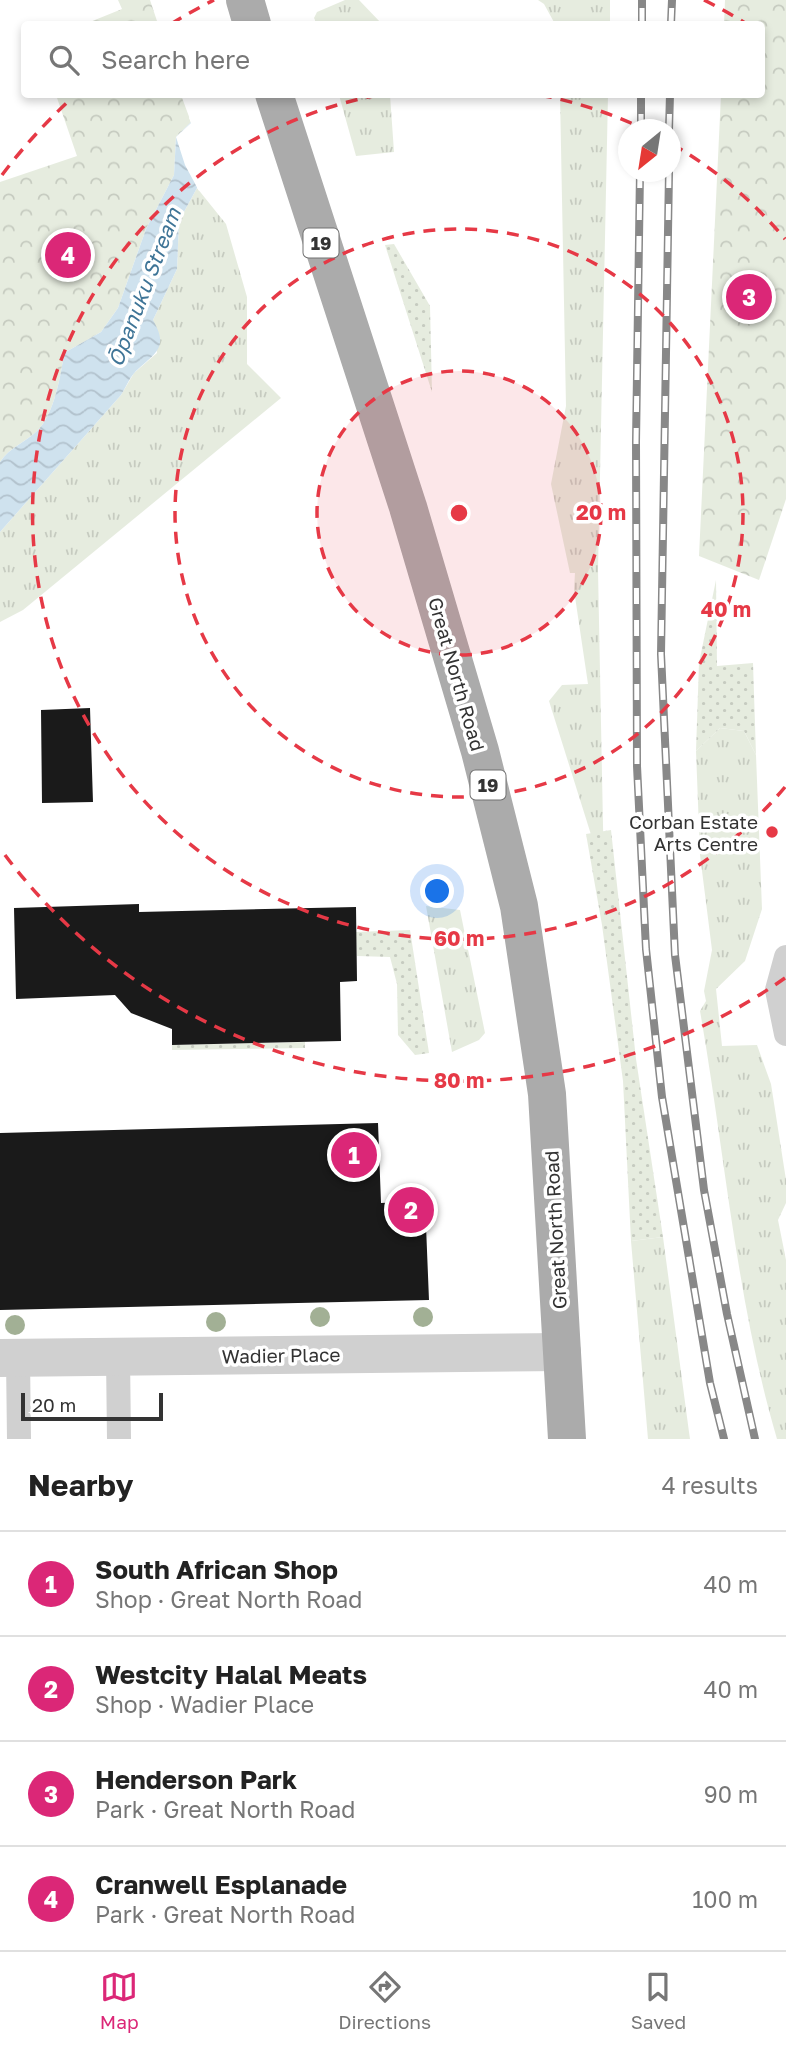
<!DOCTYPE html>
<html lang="en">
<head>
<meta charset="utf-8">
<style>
	body { margin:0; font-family:"Golos Text",sans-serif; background:#f6f6f6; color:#222 }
	.compass { position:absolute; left:618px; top:119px; width:63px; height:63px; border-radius:50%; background:#fff; box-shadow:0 4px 10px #0003; rotate:210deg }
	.scale { position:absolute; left:21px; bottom:18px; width:142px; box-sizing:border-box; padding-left:7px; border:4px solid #333; border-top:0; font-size:19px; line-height:24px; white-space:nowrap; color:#333; -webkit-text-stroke:5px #fff; paint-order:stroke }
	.you { position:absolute; left:438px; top:892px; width:24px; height:24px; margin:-18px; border:5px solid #fff; border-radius:50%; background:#1a73e8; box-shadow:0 0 0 10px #1a73e833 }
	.badge { display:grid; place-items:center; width:46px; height:46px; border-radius:50%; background:#db2777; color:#fff; font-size:23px; font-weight:700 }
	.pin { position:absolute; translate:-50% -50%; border:4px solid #fff; box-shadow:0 2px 7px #0006 }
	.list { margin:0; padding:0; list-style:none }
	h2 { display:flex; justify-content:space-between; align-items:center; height:91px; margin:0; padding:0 28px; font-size:30px }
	h2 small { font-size:23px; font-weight:400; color:#767676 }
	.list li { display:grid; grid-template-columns:46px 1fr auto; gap:21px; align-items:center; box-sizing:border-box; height:105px; padding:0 28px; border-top:2px solid #e0e0e0 }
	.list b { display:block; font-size:26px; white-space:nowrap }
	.list p { margin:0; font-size:23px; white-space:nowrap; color:#767676 }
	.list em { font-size:23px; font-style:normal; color:#767676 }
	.icon { flex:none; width:38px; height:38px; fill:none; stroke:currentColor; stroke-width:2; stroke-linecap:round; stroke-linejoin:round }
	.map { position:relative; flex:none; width:786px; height:1439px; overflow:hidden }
	.search { position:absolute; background:#fff; box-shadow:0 4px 10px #0003; left:21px; right:21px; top:21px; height:77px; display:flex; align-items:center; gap:18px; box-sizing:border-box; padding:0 24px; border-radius:7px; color:#767676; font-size:26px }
	.sheet { height:511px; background:#fff }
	nav { display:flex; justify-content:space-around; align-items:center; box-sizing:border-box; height:98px; border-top:2px solid #e0e0e0; background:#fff; font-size:19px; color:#767676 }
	nav a { display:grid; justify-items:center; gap:4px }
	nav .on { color:#db2777 }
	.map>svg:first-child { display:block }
	.grass { fill:url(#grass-tufts) }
	.park { fill:url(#park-crowns) }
	.garden { fill:url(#garden-dots) }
	.water { fill:url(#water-waves) }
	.pier { fill:#fff }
	.building { fill:#1a1a1a }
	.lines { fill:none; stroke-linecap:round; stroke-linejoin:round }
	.service { stroke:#d0d0d0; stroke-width:24 }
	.minor { stroke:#d0d0d0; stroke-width:38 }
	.primary { stroke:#ababab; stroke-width:38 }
	.rail-casing { stroke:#888; stroke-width:8 }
	.rail { stroke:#fff; stroke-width:5; stroke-dasharray:16; stroke-linecap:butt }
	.tree { fill:#a2b095 }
	.ring { fill:none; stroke:#e63946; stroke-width:3.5; stroke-dasharray:12 9 }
	.poi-dot { fill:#e63946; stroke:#fff; stroke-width:2.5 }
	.labels { text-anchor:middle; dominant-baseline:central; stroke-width:7; stroke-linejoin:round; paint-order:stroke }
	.shield { fill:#fff; stroke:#707070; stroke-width:2 }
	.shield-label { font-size:18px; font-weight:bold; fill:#333 }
	.street-label { font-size:19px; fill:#333; stroke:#fff }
	.poi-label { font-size:19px; fill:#333; stroke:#fff; text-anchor:end }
	.water-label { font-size:21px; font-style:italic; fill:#3f7597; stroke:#fff }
	.centre { fill:#e63946; stroke:#fff; stroke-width:3.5 }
	.ring-label { font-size:21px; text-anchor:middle; font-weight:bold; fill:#e63946; stroke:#fff; stroke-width:7; stroke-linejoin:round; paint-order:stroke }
</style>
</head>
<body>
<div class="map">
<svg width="786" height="1439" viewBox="0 0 786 1439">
	<defs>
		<pattern id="grass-tufts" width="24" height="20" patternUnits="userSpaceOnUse" patternTransform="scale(1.75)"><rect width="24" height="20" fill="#e6ecdf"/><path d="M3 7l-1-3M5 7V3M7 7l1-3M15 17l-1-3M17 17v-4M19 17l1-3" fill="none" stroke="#c6cbc0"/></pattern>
		<pattern id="park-crowns" width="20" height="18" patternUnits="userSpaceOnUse" patternTransform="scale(1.75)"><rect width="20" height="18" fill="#e6ecdf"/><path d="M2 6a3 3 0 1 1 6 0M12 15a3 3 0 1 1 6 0" fill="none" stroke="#c6cbc0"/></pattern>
		<pattern id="garden-dots" width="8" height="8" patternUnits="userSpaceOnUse" patternTransform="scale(1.75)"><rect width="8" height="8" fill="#e6ecdf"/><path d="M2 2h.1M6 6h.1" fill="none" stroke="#c6cbc0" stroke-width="1.8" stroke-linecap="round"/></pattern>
		<pattern id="water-waves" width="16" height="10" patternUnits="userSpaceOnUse" patternTransform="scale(1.75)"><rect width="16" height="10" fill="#cfe2ee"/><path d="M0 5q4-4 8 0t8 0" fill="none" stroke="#b2c2cd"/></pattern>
	</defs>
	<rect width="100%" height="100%" fill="#fff"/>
	<!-- grass -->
	<path class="grass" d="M345,0h14l23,24h-66l-2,-6 3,-6z
		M538,0h72v24h-55l-11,-20z
		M339,95h51l4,57 -38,4z
		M560,95h48l-10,475 6,306 -55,-175 13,-16 26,-1 -14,-94 1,-17h-5l-19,-89 15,-78z
		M197,188l29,36 21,73v67l34,34 -258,212 -23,12v-90l121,-137 13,-22 23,-20 -4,-33 24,-51 2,-48z
		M720,728l24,3 12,24 6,154 -17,52 -29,28 6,57 35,-1 14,39 15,96v23l-8,17 8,40v179h-9c-41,-139 -52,-286 -77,-428l6,-10 -2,-10 8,-41 -12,-95 -4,-104z
		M426,906l34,4 25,123 -6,7 -27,12z
		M663,1237l26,195 1,7h-42l-17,-198z"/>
	<!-- park -->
	<path class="park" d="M118,0h32l8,24h-73l37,-15z
		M725,0h61v499l-27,81 -60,-24 22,-461 41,-1v-70h-38z
		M56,95h125l10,27 -15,15 -2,38 -28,54 -28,79 -17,24 -37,21c-3,22 -10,61 -26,77 -12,12 -28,17 -38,32v-280l77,-26z"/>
	<!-- garden -->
	<path class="garden" d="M394,244l36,62 2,86 -47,-147z
		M716,580l1,86 36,-3 3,92 -12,-24 -24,-3 -24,23 3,-88z
		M611,830l25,229 27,178 -32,4 -8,-160 -21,-156 -16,-91z
		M410,930l19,123 -14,2 -17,-20 -1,-51 -7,-27 -33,-1 -1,-24z
		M305,1042v6l-133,2v-5z"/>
	<!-- water -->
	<path class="water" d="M191,122l6,66 -18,33 -2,48 -24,51c16,28 3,32 -17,51 -6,6 -10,16 -15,24l-121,137v-70c10,-15 26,-20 38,-32 16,-16 23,-55 26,-77l37,-21 17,-24 28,-79 28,-54 2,-38z"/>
	<!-- pier -->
	<path class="pier" d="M258,0h50l7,21 -3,3h-73z
		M202,94h59l-62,97 -14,-26 -9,-28 15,-14 -2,-5z"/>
	<!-- building -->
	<path class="building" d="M90,708l3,94 -51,1 -1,-93z
		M139,904v8l217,-5 1,74 -17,1 1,59 -169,4v-16l-41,-16 -16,-18 -99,4 -2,-91z
		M378,1123l3,80 44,-2 4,99 -429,10v-177z"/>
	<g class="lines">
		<!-- service -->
		<path class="service" d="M786,957l-9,33 9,44
			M118,1356l1,83
			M18,1358l1,81"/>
		<!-- minor -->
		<path class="minor" d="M0,1358l562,-6"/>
		<!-- primary -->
		<path class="primary" d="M245,0l7,24
			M274,94l134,413 72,244 39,155 28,188 20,345"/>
		<defs>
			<path id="rail" d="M642,24v-24
				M671,24l1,-24
				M641,130v-36
				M669,130l1,-36
				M640,172l-4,270 1,324 9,183 16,148 48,286 14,56
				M669,172l-8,482 14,301 29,235 23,124 28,125"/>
		</defs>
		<!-- rail casing -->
		<use href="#rail" class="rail-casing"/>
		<!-- rail -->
		<use href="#rail" class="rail"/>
	</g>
	<!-- trees -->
	<g class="tree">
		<circle cx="320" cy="1317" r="10"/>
		<circle cx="423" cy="1317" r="10"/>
		<circle cx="216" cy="1322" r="10"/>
		<circle cx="15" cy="1325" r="10"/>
	</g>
	<!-- distance rings -->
	<circle cx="459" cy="513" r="142" fill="#e63946" fill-opacity=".12"/>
	<g class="ring">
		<circle cx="459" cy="513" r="142"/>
		<circle cx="459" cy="513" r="284"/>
		<path d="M785 787A426 426 0 1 1 378 95M540 95A426 426 0 0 1 642 128M672 144A426 426 0 0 1 785 239"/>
		<path d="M785 978A568 568 0 0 1 2 851M2 175A568 568 0 0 1 72 98M171 24A568 568 0 0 1 214 0M704 0A568 568 0 0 1 747 24"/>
	</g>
	<!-- markers -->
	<circle class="poi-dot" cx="772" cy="832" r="7"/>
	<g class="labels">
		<!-- shield labels -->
		<g class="shield">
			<rect x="303.5" y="228.5" width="35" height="29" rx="5"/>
			<rect x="470.5" y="770.5" width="35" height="29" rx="5"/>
		</g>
		<g class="shield-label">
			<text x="321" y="243">19</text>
			<text x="488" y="785">19</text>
		</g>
		<!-- street labels -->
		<g class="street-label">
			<text transform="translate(457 674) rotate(74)">Great North Road</text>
			<text transform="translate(555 1230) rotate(-93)">Great North Road</text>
			<text transform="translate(281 1355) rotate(-1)">Wadier Place</text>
		</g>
		<!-- poi labels -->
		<g class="poi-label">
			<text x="758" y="821">Corban Estate<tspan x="758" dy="22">Arts Centre</tspan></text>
		</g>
		<!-- water labels -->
		<g class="water-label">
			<text transform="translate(144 287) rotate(-69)">Ōpanuku Stream</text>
		</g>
	</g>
	<circle cx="459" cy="513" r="10" class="centre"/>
	<g class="ring-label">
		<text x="601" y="520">20 m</text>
		<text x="726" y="617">40 m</text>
		<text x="459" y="946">60 m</text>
		<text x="459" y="1088">80 m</text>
	</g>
</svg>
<svg class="compass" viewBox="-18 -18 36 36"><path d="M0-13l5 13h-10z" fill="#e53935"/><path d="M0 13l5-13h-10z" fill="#767676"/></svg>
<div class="scale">20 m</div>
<div class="you"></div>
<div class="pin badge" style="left:354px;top:1155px">1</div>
<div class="pin badge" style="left:411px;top:1210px">2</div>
<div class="pin badge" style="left:749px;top:297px">3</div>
<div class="pin badge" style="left:68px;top:255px">4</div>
<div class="search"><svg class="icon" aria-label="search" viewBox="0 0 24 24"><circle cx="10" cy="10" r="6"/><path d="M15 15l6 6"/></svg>Search here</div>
</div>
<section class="sheet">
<h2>Nearby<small>4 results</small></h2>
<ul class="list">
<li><span class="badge">1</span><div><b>South African Shop</b><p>Shop · Great North Road</p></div><em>40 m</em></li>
<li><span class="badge">2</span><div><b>Westcity Halal Meats</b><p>Shop · Wadier Place</p></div><em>40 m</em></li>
<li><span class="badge">3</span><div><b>Henderson Park</b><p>Park · Great North Road</p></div><em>90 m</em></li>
<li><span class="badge">4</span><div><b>Cranwell Esplanade</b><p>Park · Great North Road</p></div><em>100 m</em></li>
</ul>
</section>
<nav>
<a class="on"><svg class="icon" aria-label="map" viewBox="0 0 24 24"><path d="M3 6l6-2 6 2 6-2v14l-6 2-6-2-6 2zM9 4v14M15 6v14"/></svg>Map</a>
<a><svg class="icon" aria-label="directions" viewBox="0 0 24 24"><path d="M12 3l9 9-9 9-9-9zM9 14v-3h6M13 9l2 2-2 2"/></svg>Directions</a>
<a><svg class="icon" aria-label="saved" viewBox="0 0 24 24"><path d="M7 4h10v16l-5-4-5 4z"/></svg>Saved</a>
</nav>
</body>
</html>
